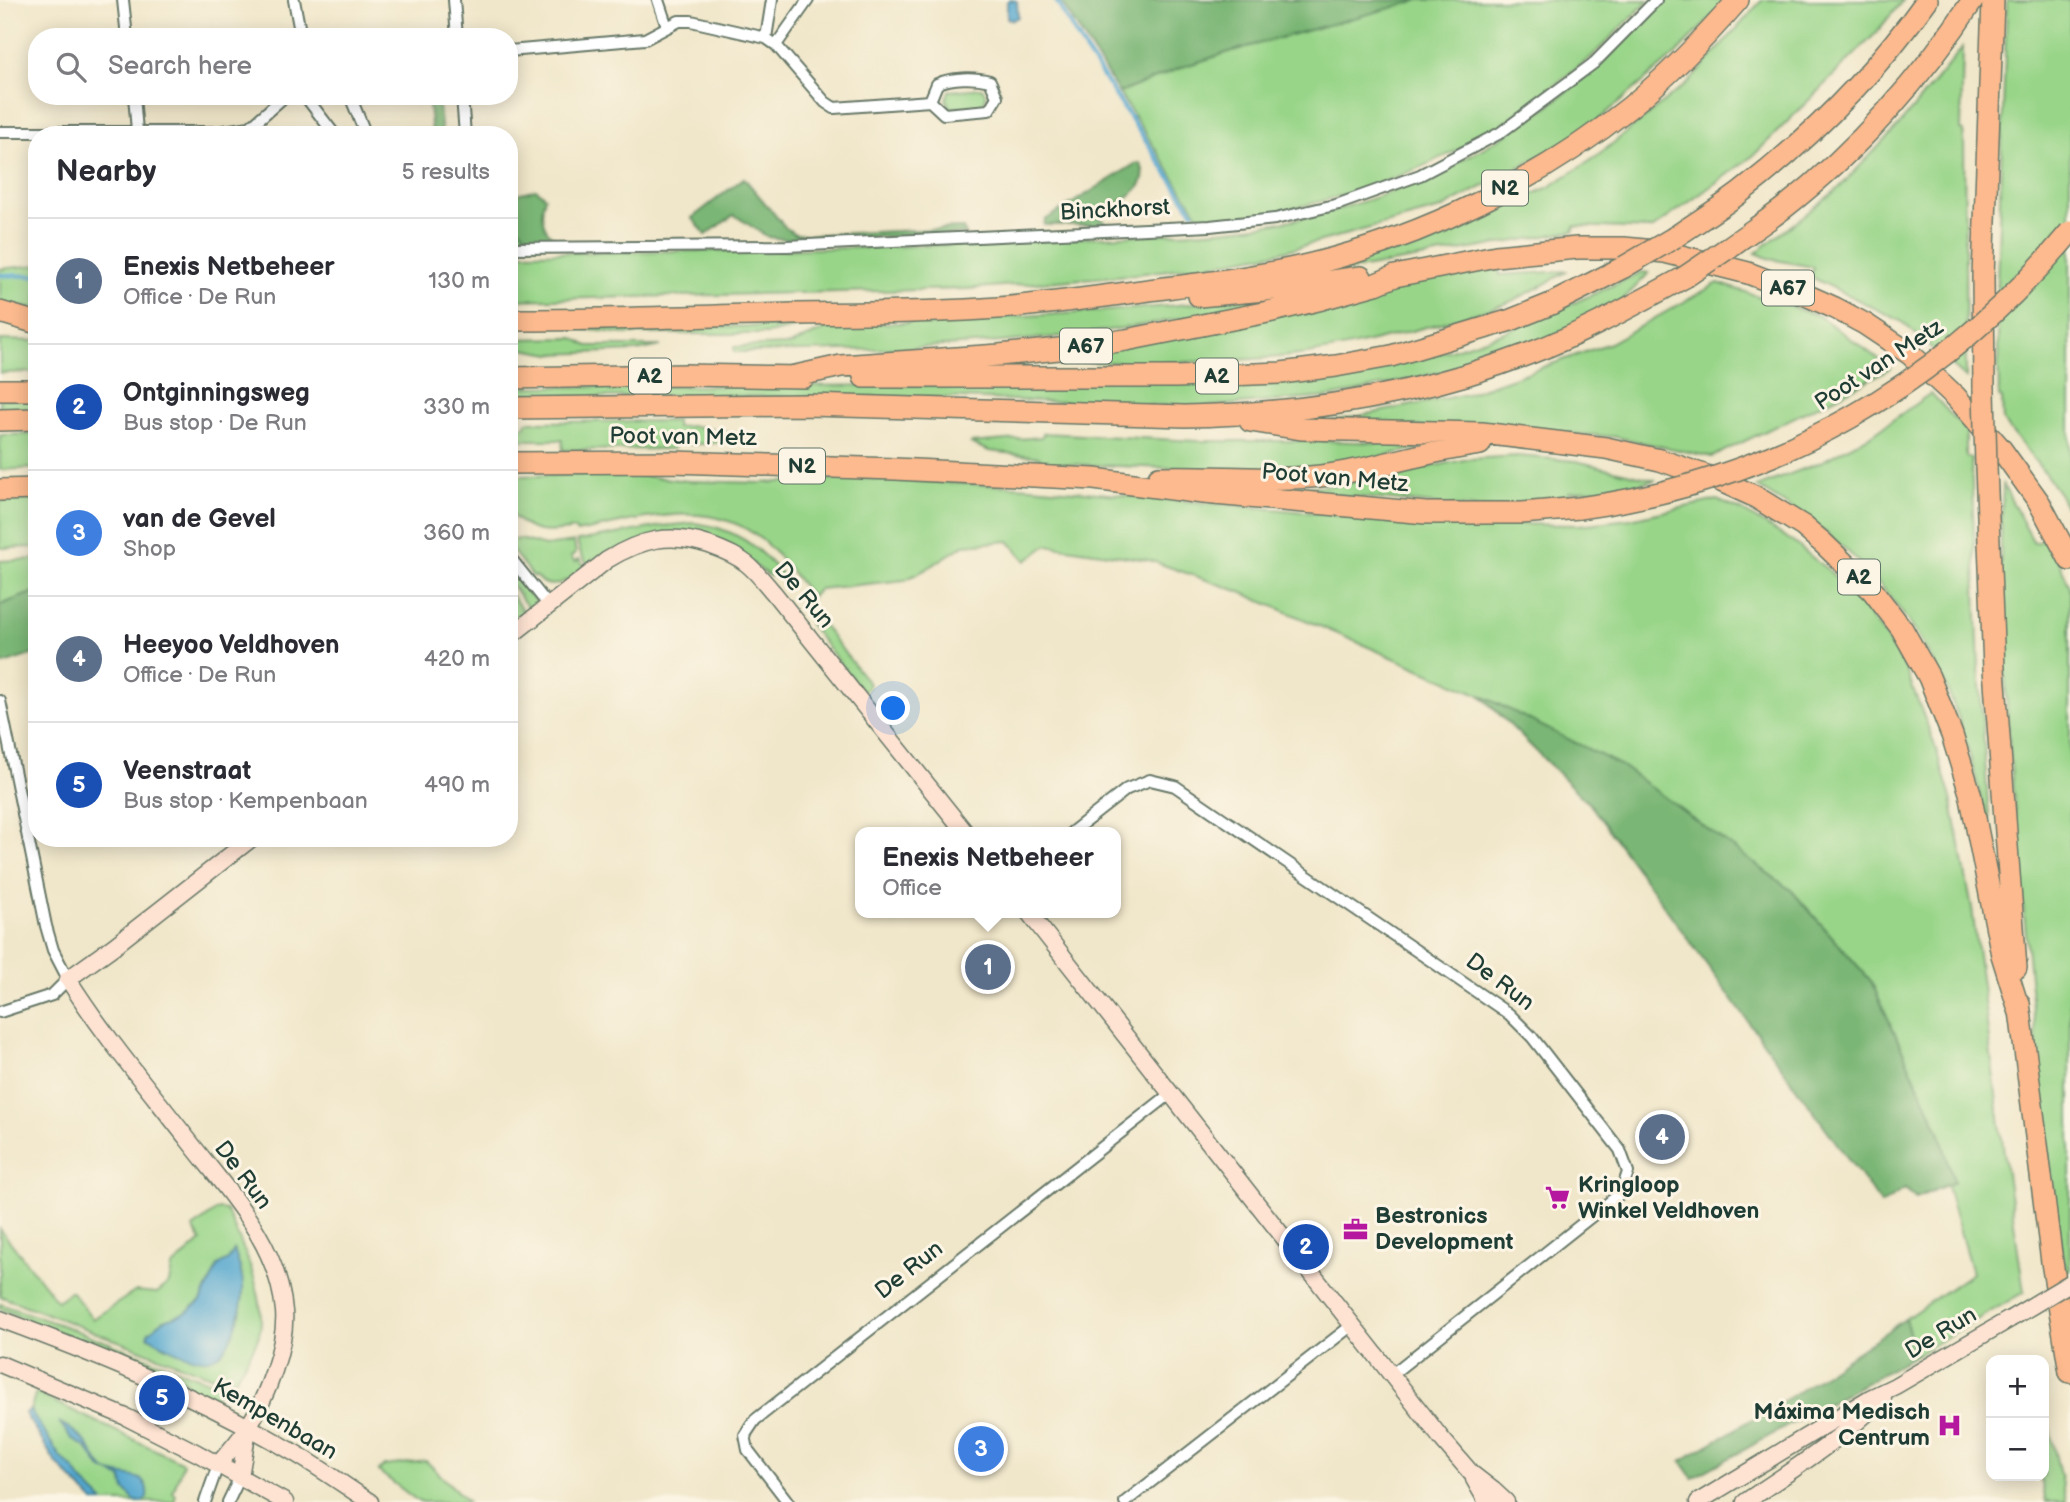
<!DOCTYPE html>
<html lang="en">
<head>
<meta charset="utf-8">
<style>
	body { margin:0; font-family:"Balsamiq Sans",sans-serif; background:#f2f2f3; color:#2b2b33 }
	.controls { position:absolute; right:21px; bottom:21px; display:grid; overflow:hidden; border-radius:14px; box-shadow:0 4px 18px #0003 }
	.controls button { width:63px; height:63px; display:grid; place-items:center; padding:0; border:0; border-bottom:2px solid #e1e1e2; background:#fff; color:#2b2b33; font:35px sans-serif }
	.you { position:absolute; left:894px; top:709px; width:24px; height:24px; margin:-18px; border:5px solid #fff; border-radius:50%; background:#1a73e8; box-shadow:0 0 0 10px #1a73e833 }
	.badge { display:grid; place-items:center; width:46px; height:46px; border-radius:50%; background:#7c3aed; color:#fff; font-size:23px; font-weight:700 }
	.pin { position:absolute; translate:-50% -50%; border:4px solid #fff; box-shadow:0 2px 7px #0006 }
	.popup { position:absolute; left:855px; top:827px; width:266px; height:91px; box-sizing:border-box; display:grid; place-content:center; border-radius:14px; background:#fff; filter:drop-shadow(0 2px 5px #0005); font-size:23px; white-space:nowrap; color:#7c7c81 }
	.popup b { font-size:26px; color:#2b2b33 }
	.popup::after { content:''; position:absolute; left:50%; top:100%; margin-left:-14px; border:14px solid transparent; border-top-color:#fff }
	.list { margin:0; padding:0; list-style:none }
	h2 { display:flex; justify-content:space-between; align-items:center; height:91px; margin:0; padding:0 28px; font-size:30px }
	h2 small { font-size:23px; font-weight:400; color:#7c7c81 }
	.list li { display:grid; grid-template-columns:46px 1fr auto; gap:21px; align-items:center; box-sizing:border-box; height:126px; padding:0 28px; border-top:2px solid #e1e1e2 }
	.list b { display:block; font-size:26px; white-space:nowrap }
	.list p { margin:0; font-size:23px; white-space:nowrap; color:#7c7c81 }
	.list em { font-size:23px; font-style:normal; color:#7c7c81 }
	.icon { flex:none; width:38px; height:38px; fill:none; stroke:currentColor; stroke-width:2; stroke-linecap:round; stroke-linejoin:round }
	.map { position:relative; flex:none; width:2070px; height:1502px; overflow:hidden }
	.search { position:absolute; background:#fff; box-shadow:0 4px 18px #0003; left:28px; top:28px; width:490px; height:77px; display:flex; align-items:center; gap:18px; box-sizing:border-box; padding:0 24px; border-radius:28px; color:#7c7c81; font-size:26px }
	.panel { position:absolute; background:#fff; box-shadow:0 4px 18px #0003; left:28px; top:126px; width:490px; height:721px; border-radius:28px }
	.map>svg:first-child { display:block }
	.green { fill:#99d589; stroke:#5c895e; stroke-width:2; fill-rule:evenodd }
	.forest { fill:#7ab675; stroke:#4c7a54; stroke-width:2 }
	.water { fill:#54a7cf; stroke:#3a7282; stroke-width:2 }
	.lines { fill:none; stroke-linecap:round; stroke-linejoin:round }
	.stream { stroke:#54a7cf; stroke-width:4.5 }
	.street-casing { stroke:#687868; stroke-width:14 }
	.secondary-casing { stroke:#687868; stroke-width:19 }
	.highway-casing { stroke:#687868; stroke-width:24 }
	.street { stroke:#fff; stroke-width:10 }
	.secondary { stroke:#fee3d2; stroke-width:16 }
	.highway { stroke:#fcba8e; stroke-width:21 }
	.secondary-bridge-casing { stroke:#687868; stroke-width:19; stroke-linecap:butt }
	.highway-bridge-casing { stroke:#687868; stroke-width:24; stroke-linecap:butt }
	.secondary-bridge { stroke:#fee3d2; stroke-width:16 }
	.highway-bridge { stroke:#fcba8e; stroke-width:21 }
	.labels { text-anchor:middle; dominant-baseline:central; stroke-width:6; stroke-linejoin:round; paint-order:stroke }
	.shield { fill:#fcf5e5; stroke:#617469; stroke-width:2 }
	.shield-label { font-size:21px; font-weight:bold; fill:#1f3d34 }
	.street-label { font-size:23px; fill:#1f3d34; stroke:#fcf5e5 }
	.poi-label { font-size:23px; font-weight:bold; fill:#1f3d34; stroke:#fcf5e5; text-anchor:start }
</style>
</head>
<body>
<div class="map">
<svg width="2070" height="1502" viewBox="0 0 2070 1502">
	<rect width="100%" height="100%" fill="#fcf5e5"/>
	<filter id="ink" filterUnits="userSpaceOnUse"><feTurbulence type="fractalNoise" baseFrequency=".0143" numOctaves="2"/><feDisplacementMap in="SourceGraphic" scale="14" xChannelSelector="R" yChannelSelector="G"/><feConvolveMatrix kernelMatrix="1 2 1 2 8 2 1 2 1" color-interpolation-filters="sRGB"/></filter>
	<filter id="wash" filterUnits="userSpaceOnUse"><feTurbulence type="fractalNoise" baseFrequency=".00686" numOctaves="4" result="noise"/><feDisplacementMap in="SourceGraphic" scale="28" xChannelSelector="R" yChannelSelector="G"/><feGaussianBlur stdDeviation="1.57" result="paint"/><feColorMatrix in="noise" values="0 0 0 0 0 0 0 0 0 0 0 0 0 0 0 0 0 1.4 0 .05"/><feComposite in="paint" operator="in"/></filter>
	<g filter="url(#wash)">
		<rect width="100%" height="100%" fill="#f0e6c9"/>
		<!-- green -->
		<path class="green" d="M1416,0h233l-59,58 -92,70c-68,40 -144,68 -222,84 -24,5 -50,5 -75,7l-82,-126 66,-27 54,-17z
			M1662,0h65l-50,53 -80,68 -22,16 -134,72 -161,43 -66,12 -85,11 -163,14 -457,11v-47c191,-2 381,-3 571,-15 88,-5 178,-5 262,-30 123,-35 238,-111 320,-208z
			M1762,0h141l-27,33 -122,122 -102,74 -77,-3 -2,5 -255,45 -3,-5 78,-24 14,2 74,-30 68,-32 47,-30 95,-77z
			M2007,0h63v515l-10,-20 -16,-23 -41,-51 -1,-22 -3,-2 -2,-114z
			M1963,47l-2,83 3,1 2,247 -65,-57 -90,-44 2,-10 -43,-8 -14,-6 83,-65 62,-65z
			M982,88l4,7 -3,11 -33,2 -4,-9 3,-8z
			M509,217l27,28 -27,-1z
			M37,265v43l-37,-3v-36z
			M1499,267l1,8 68,-4c-20,11 -40,23 -61,32 -26,10 -54,17 -81,24 -47,13 -97,26 -146,30 -80,7 -163,7 -244,3l340,-69 63,-14z
			M1642,272l7,1 -31,32 -69,33 -89,30 -129,29 -131,10 -241,-9 -284,-2 -166,2v-11l451,-2 443,-23c19,-5 39,-9 58,-15 62,-19 121,-48 181,-75z
			M1718,283l101,33 72,52 -55,29 -124,60 -96,-20 -97,-8 -200,-5 148,-30 46,-16 97,-35z
			M1310,291c-76,17 -153,34 -230,43 -115,14 -231,17 -346,18v-5l56,-2 47,-21 63,-1 177,-10 92,-7z
			M802,326l-34,8h-144l-50,-6z
			M574,338l14,8h73l-24,5 -86,3 -28,-5 -9,-5h-5v-5z
			M0,340l37,1v31l-37,1z
			M1931,393l35,38v26l5,1 8,212 10,150h-3c-7,-30 -14,-60 -23,-88 -25,-82 -85,-165 -156,-213 -16,-12 -33,-21 -50,-32l64,-25 52,-28z
			M0,399h37v11h-37z
			M676,421v6l19,-1 55,12 -44,6h-32v5l-111,1 -1,-10h-53v-8l17,-6 1,-4z
			M1043,433l154,8h130l106,4 -96,21 -62,6 -235,-9v-6l-51,-6 -19,-8 72,-6z
			M37,434v34l-37,2v-35z
			M1517,456l59,5 80,19 -34,7 -53,5v3l-46,12 -47,1 -204,-19 66,-4 131,-26z
			M627,474l61,7 73,2 91,-5 179,9 394,36 154,2 51,-6 87,-19 24,10 51,31 37,30 29,29 27,36 20,32 28,72 18,58 21,110 27,210 25,174 -108,63 -11,-36 67,-46 -25,-87 7,-4 -15,-51 -68,-150 -79,-90 -170,-125 -142,-71 -242,-104 -89,-31 -102,-15 -21,16 -17,-20 -45,4 -39,25 -20,10 -86,9 -7,8c-16,-19 -31,-41 -50,-57 -53,-45 -125,-19 -186,-8l-1,-3c-29,5 -44,6 -66,-17v-33h7l1,-3z
			M2003,485l31,58 15,-5 21,49v682l-4,3c-20,-115 -30,-231 -41,-348 -11,-118 -22,-236 -24,-354 -1,-29 1,-57 2,-85z
			M37,499v48l-37,1v-47z
			M695,523c42,6 61,22 88,53h-14l-44,-33 -33,-10 -104,32 -7,-11 -4,-13 85,-15z
			M520,539l25,7 29,-4 2,11 -5,4 4,5 4,-3 6,8 -17,14 -2,-1c-11,7 -22,6 -31,-4l-2,1 -24,-31v-5z
			M37,559v32l-37,14v-44z
			M509,567l27,35v4l-3,4 -7,-5 -17,-24z
			M509,592l15,20 -1,6 -5,4 -9,-11z
			M812,611l57,73 -1,4 -5,4 -54,-68z
			M218,1209l8,1c15,32 43,89 33,125 -5,15 -16,30 -24,44l-12,2 -223,-85v-67l57,72 14,-10 22,28 43,-28 21,2 12,-10 3,-16 29,-26 -8,-13zM234,1251l7,19 2,19 -3,26 -44,43c-16,-5 -34,-12 -48,-22v-3l16,-13 21,-7 16,-12 17,-35 10,-6z
			M0,1304l67,23 154,59 -7,15 -65,-34 -149,-58z
			M36,1393l147,70 -10,29 3,2 -2,8h-70l-22,-21 -8,-12 -13,-11 -30,-46 -1,-2z
			M2044,1404l22,98h-20l-6,-26h4z
			M426,1461l42,41h-49l-41,-31 6,-5z"/>
		<!-- forest -->
		<path class="forest" d="M1060,0h356l1,1 -178,48 -54,17 -66,27z
			M428,96h10l4,39h-10z
			M1140,163c15,26 -22,39 -40,50l-1,5 7,4v3h-62l1,-5 90,-56z
			M744,178l41,49 10,7 12,1 156,-7 3,6 -175,6 -23,-3 -34,-22 -28,20 -14,-17z
			M536,189l9,8c-5,16 -4,32 11,42l-20,6 -27,-28v-24l8,1z
			M37,591v62l-33,11 -4,-2v-57z
			M1480,695l142,71 170,125 79,90 68,150 15,51 -38,16 -11,-9 -24,15 -289,-397z
			M1905,1319l11,36 -223,123 -12,-17 111,-65z"/>
		<!-- water -->
		<path class="water" d="M1011,0l6,1 1,16 -5,3 -6,-2v-17z
			M234,1250c4,12 9,23 9,36 1,20 -11,71 -35,73 -16,2 -47,-14 -60,-23v-3l16,-13 21,-7 16,-12 17,-35 10,-6z
			M30,1410l31,48 13,11 8,12 22,21h-10l-38,-39 -30,-48 -1,-2z
			M59,1422c13,7 25,16 33,29 4,5 6,14 12,18 15,11 47,-1 43,29l-6,4 -6,-1 -10,-11 -3,-12 -22,-10 -13,-20 -15,-9z"/>
		<g class="lines">
			<!-- stream -->
			<path class="stream" d="M1056,0l26,45 111,167
				M0,275l37,1"/>
		</g>
	</g>
	<g filter="url(#ink)">
		<g class="lines">
			<defs>
				<path id="street" d="M123,0l4,37
					M294,0l7,37
					M454,0l3,37
					M658,0l9,27
					M766,38l6,-38
					M776,45l32,-45
					M509,51l136,-12 34,-18h12l75,17 10,7 49,57 9,6 96,-7 14,13 45,-4 8,-13 -7,-16c-15,-4 -39,-4 -53,3l-7,17
					M134,96l3,35
					M305,96l30,39
					M350,96l16,39
					M462,96l3,39
					M0,132h217l33,-5 35,-31
					M509,248l278,-2 423,-20 65,-7 64,-15 81,-29 80,-42 94,-70 62,-63
					M509,556l40,50
					M0,701l46,225 7,24 15,29 -16,16 -52,17
					M1072,832l55,-43 23,-9 25,6 334,228 23,23 88,113 8,22 -7,21 -230,182
					M205,1502l13,-37
					M228,1502l12,-25
					M788,1502l-40,-52 -3,-15 10,-15 415,-326
					M1125,1502l226,-176"/>
				<path id="secondary" d="M509,637l98,-77c34,-21 63,-28 102,-15 14,5 27,10 38,19 10,8 18,19 26,28l192,240
					M1029,913l412,525 30,35 22,17 13,12
					M0,1319c101,37 200,78 293,133 26,15 51,33 77,50
					M0,1364l126,53 71,36 88,49
					M218,1465c10,-13 22,-25 30,-38 18,-29 39,-82 36,-116 -6,-68 -55,-118 -95,-170 -41,-53 -85,-105 -121,-162l46,-33 138,-108
					M240,1477l8,-48
					M1474,1479l13,23
					M1698,1502l172,-104 25,-12 115,-67
					M1745,1502c47,-32 98,-64 138,-104"/>
				<path id="highway" d="M1675,237c22,-15 45,-29 66,-45 71,-55 134,-119 186,-192
					M1728,248c19,-14 39,-27 57,-41 72,-56 138,-131 188,-207
					M1199,296l66,-6 96,-13
					M0,312l37,11
					M509,320c95,0 190,-4 284,-6 69,-1 137,-1 205,-6 51,-4 101,-11 151,-18 55,-7 110,-13 163,-26 114,-28 227,-84 318,-157 39,-32 75,-69 108,-107
					M791,377l50,-11 158,-11 80,-8 47,-7 142,-28 54,-13 54,-15 19,-8 101,-20 81,-8h47l41,4 83,21 60,23 27,12 30,16 45,30 46,43 45,52 38,53 31,58
					M864,377h312l105,-4 55,-7 55,-10 120,-36 40,-16 73,-37
					M509,378l176,-3 119,2
					M0,390h37
					M1984,390l-1,-113 10,-277
					M509,408l300,-3 376,11c119,-2 237,-21 348,-64 53,-20 102,-48 152,-75
					M0,420l37,-1
					M1250,421l51,8 181,4 124,15 54,12 61,21 33,15 49,30 20,17 50,48 29,38 27,48 23,58 18,58 32,162 19,61
					M509,463l164,-1 222,7 199,10 109,14 223,20h96l57,-5
					M1986,466l8,203 22,299
					M1159,477c50,-2 101,4 151,0 58,-5 113,-26 170,-33
					M0,490l37,-1
					M2019,1003l33,259 18,110"/>
			</defs>
			<!-- street casing -->
			<use href="#street" class="street-casing"/>
			<!-- secondary casing -->
			<use href="#secondary" class="secondary-casing"/>
			<!-- highway casing -->
			<use href="#highway" class="highway-casing"/>
			<!-- street -->
			<use href="#street" class="street"/>
			<!-- secondary -->
			<use href="#secondary" class="secondary"/>
			<!-- highway -->
			<use href="#highway" class="highway"/>
			<defs>
				<path id="secondary-bridge" d="M2010,1319l60,-36"/>
				<path id="highway-bridge" d="M1624,267l51,-30
					M1685,277l43,-29
					M1984,390l2,76
					M1579,508c196,-26 365,-124 491,-276"/>
			</defs>
			<!-- secondary-bridge casing -->
			<use href="#secondary-bridge" class="secondary-bridge-casing"/>
			<!-- highway-bridge casing -->
			<use href="#highway-bridge" class="highway-bridge-casing"/>
			<!-- secondary-bridge -->
			<use href="#secondary-bridge" class="secondary-bridge"/>
			<!-- highway-bridge -->
			<use href="#highway-bridge" class="highway-bridge"/>
		</g>
	</g>
	<!-- icons -->
	<defs>
		<symbol id="supermarket-bare" viewBox="-9 -9 18 18"><path d="M-6-5.5h2.5l.6 2H6L4.5 2H-2.5L-4.4-4H-6ZM-1.5 3.2a1.3 1.3 0 1 0 .1 0ZM3 3.2a1.3 1.3 0 1 0 .1 0Z" fill="#b5179e" stroke="#fcf5e5" stroke-width="2.5" paint-order="stroke"/></symbol>
		<symbol id="office-bare" viewBox="-9 -9 18 18"><path d="M-6-3h4V-5.5h4V-3h4V5H-6ZM-1-4.5V-3h2v-1.5ZM-6 0V1H6V0Z" fill="#b5179e" stroke="#fcf5e5" stroke-width="2.5" paint-order="stroke"/></symbol>
		<symbol id="hospital-bare" viewBox="-9 -9 18 18"><path d="M-5-5h3v3.5h4V-5h3V5h-3V1.5h-4V5h-3Z" fill="#b5179e" stroke="#fcf5e5" stroke-width="2.5" paint-order="stroke"/></symbol>
	</defs>
	<g fill-rule="evenodd">
		<use href="#supermarket-bare" x="1540" y="1180" width="35" height="35"/>
		<use href="#office-bare" x="1338" y="1212" width="35" height="35"/>
		<use href="#hospital-bare" x="1932" y="1408" width="35" height="35"/>
	</g>
	<g class="labels">
		<!-- shield labels -->
		<g class="shield">
			<rect x="1482" y="170.5" width="46" height="35" rx="5"/>
			<rect x="1762" y="270.5" width="52" height="35" rx="5"/>
			<rect x="1060" y="328.5" width="52" height="35" rx="5"/>
			<rect x="629" y="358.5" width="42" height="35" rx="5"/>
			<rect x="1196" y="358.5" width="42" height="35" rx="5"/>
			<rect x="779" y="448.5" width="46" height="35" rx="5"/>
			<rect x="1838" y="559.5" width="42" height="35" rx="5"/>
		</g>
		<g class="shield-label">
			<text x="1505" y="188">N2</text>
			<text x="1788" y="288">A67</text>
			<text x="1086" y="346">A67</text>
			<text x="650" y="376">A2</text>
			<text x="1217" y="376">A2</text>
			<text x="802" y="466">N2</text>
			<text x="1859" y="577">A2</text>
		</g>
		<!-- street labels -->
		<g class="street-label">
			<text transform="translate(1115 210) rotate(-3)">Binckhorst</text>
			<text transform="translate(1879 365) rotate(-33)">Poot van Metz</text>
			<text transform="translate(683 437) rotate(1)">Poot van Metz</text>
			<text transform="translate(1335 478) rotate(5)">Poot van Metz</text>
			<text transform="translate(804 595) rotate(50)">De Run</text>
			<text transform="translate(1500 982) rotate(37)">De Run</text>
			<text transform="translate(243 1175) rotate(53)">De Run</text>
			<text transform="translate(909 1270) rotate(-38)">De Run</text>
			<text transform="translate(1941 1333) rotate(-31)">De Run</text>
			<text transform="translate(275 1419) rotate(30)">Kempenbaan</text>
		</g>
		<!-- poi labels -->
		<g class="poi-label">
			<text x="1578" y="1185">Kringloop<tspan x="1578" dy="26">Winkel Veldhoven</tspan></text>
			<text x="1375" y="1216">Bestronics<tspan x="1375" dy="26">Development</tspan></text>
			<text x="1930" y="1412" text-anchor="end">Máxima Medisch<tspan x="1930" dy="26">Centrum</tspan></text>
		</g>
	</g>
</svg>
<div class="controls">
<button>+</button>
<button>−</button>
</div>
<div class="you"></div>
<div class="pin badge" style="left:988px;top:967px;background:#5c6f8a">1</div>
<div class="popup"><b>Enexis Netbeheer</b>Office</div>
<div class="pin badge" style="left:1306px;top:1247px;background:#1a4fb4">2</div>
<div class="pin badge" style="left:981px;top:1449px;background:#3f7fe0">3</div>
<div class="pin badge" style="left:1662px;top:1137px;background:#5c6f8a">4</div>
<div class="pin badge" style="left:162px;top:1398px;background:#1a4fb4">5</div>
<div class="search"><svg class="icon" aria-label="search" viewBox="0 0 24 24"><circle cx="10" cy="10" r="6"/><path d="M15 15l6 6"/></svg>Search here</div>
<section class="panel">
<h2>Nearby<small>5 results</small></h2>
<ul class="list">
<li><span class="badge" style="background:#5c6f8a">1</span><div><b>Enexis Netbeheer</b><p>Office · De Run</p></div><em>130 m</em></li>
<li><span class="badge" style="background:#1a4fb4">2</span><div><b>Ontginningsweg</b><p>Bus stop · De Run</p></div><em>330 m</em></li>
<li><span class="badge" style="background:#3f7fe0">3</span><div><b>van de Gevel</b><p>Shop</p></div><em>360 m</em></li>
<li><span class="badge" style="background:#5c6f8a">4</span><div><b>Heeyoo Veldhoven</b><p>Office · De Run</p></div><em>420 m</em></li>
<li><span class="badge" style="background:#1a4fb4">5</span><div><b>Veenstraat</b><p>Bus stop · Kempenbaan</p></div><em>490 m</em></li>
</ul>
</section>
</div>
</body>
</html>
